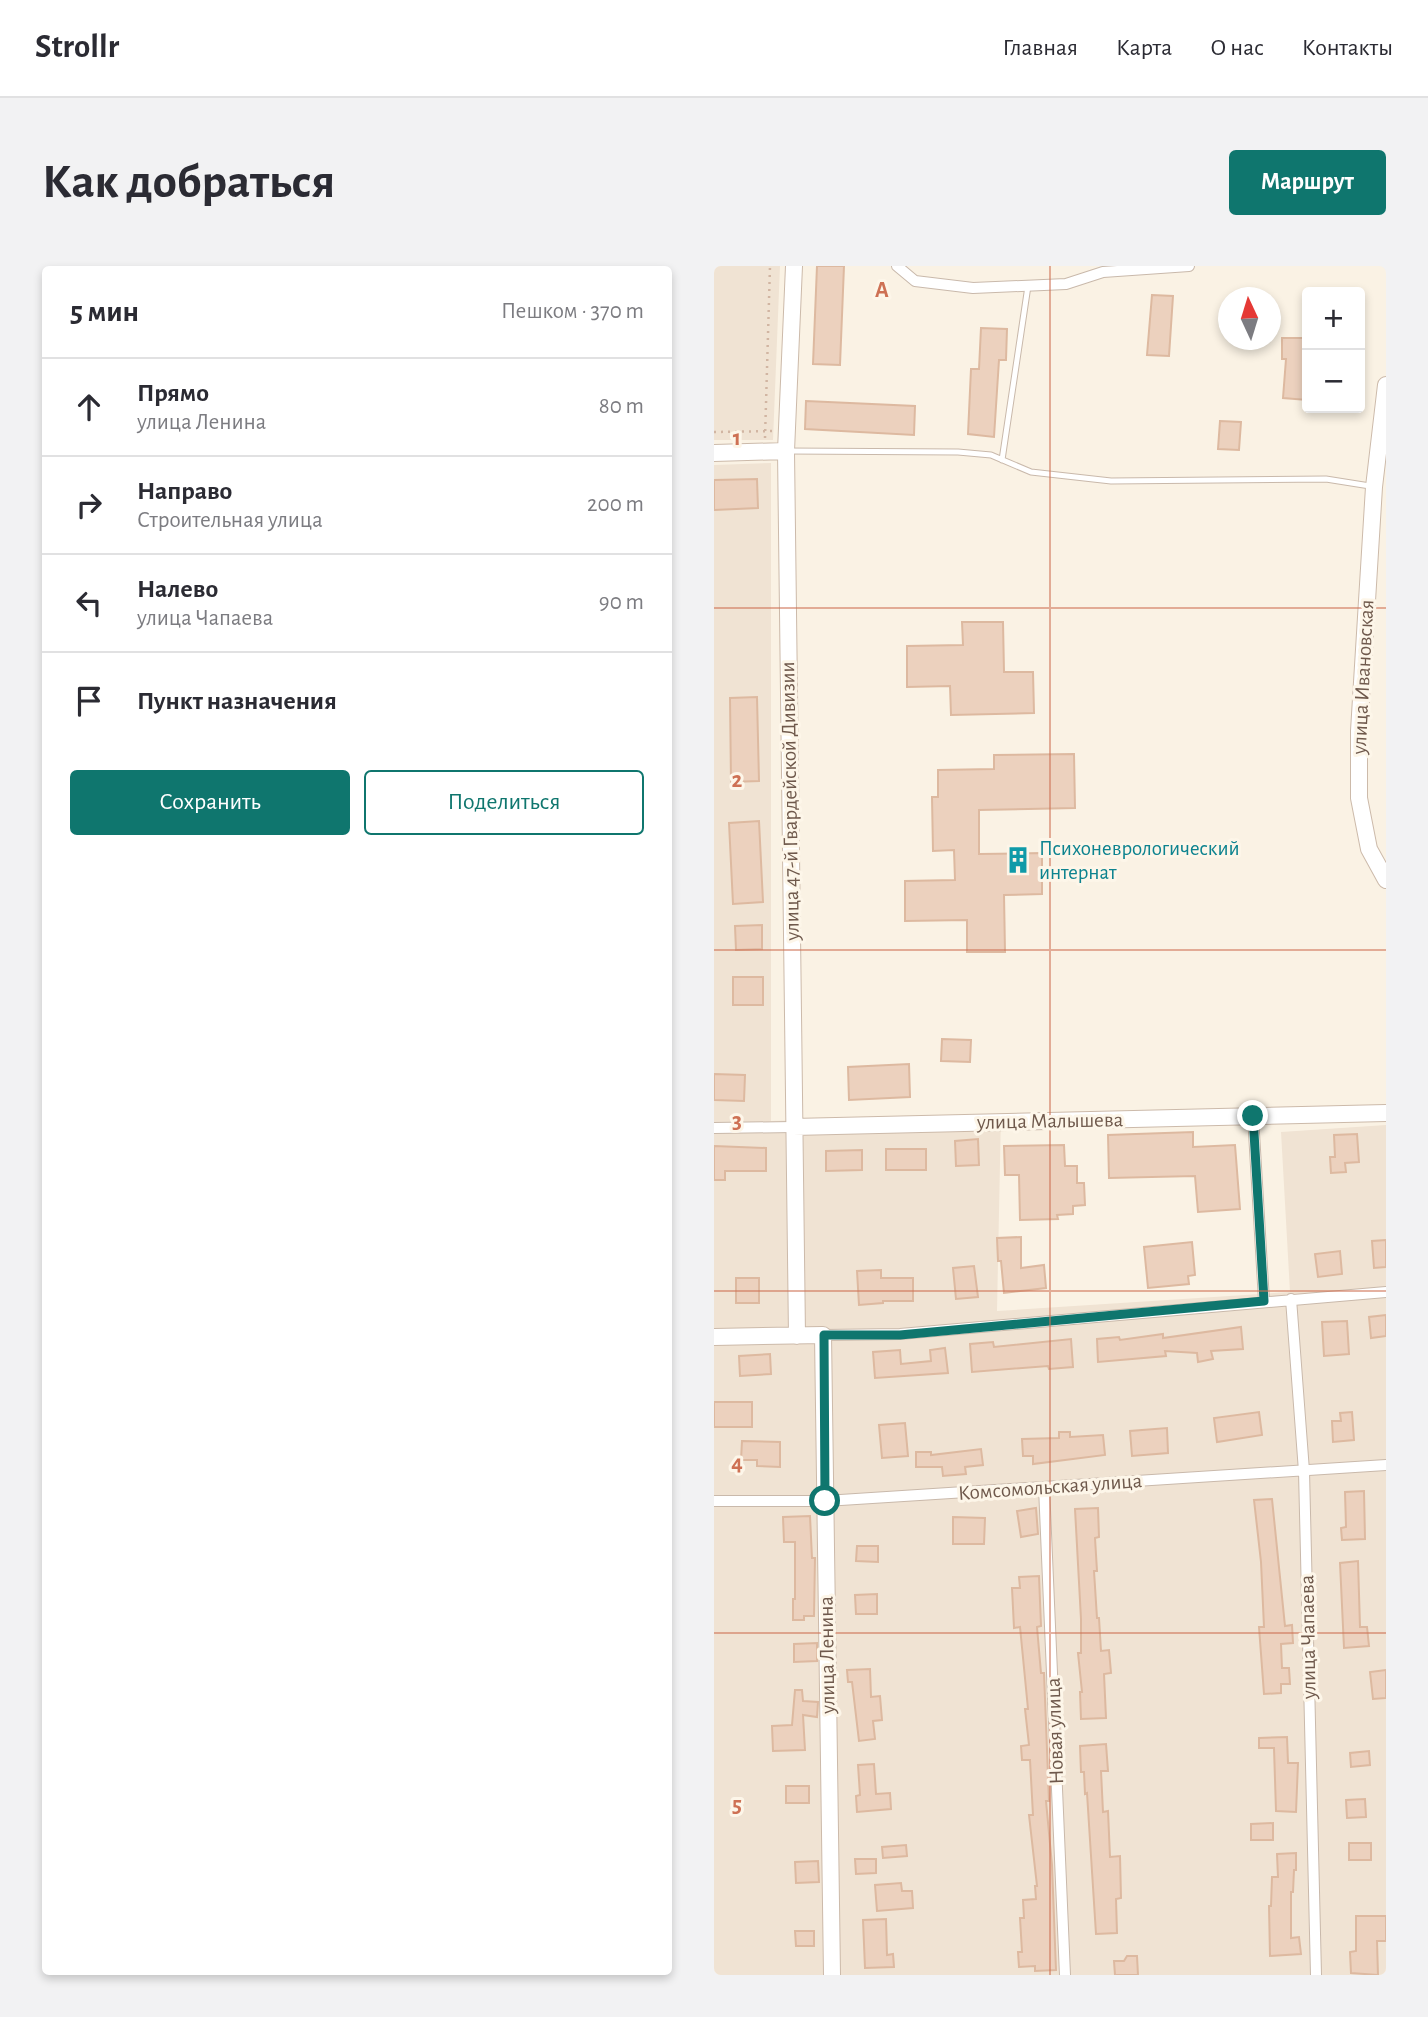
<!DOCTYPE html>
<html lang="ru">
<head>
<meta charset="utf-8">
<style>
	body { margin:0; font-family:"Alegreya Sans",sans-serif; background:#f2f2f3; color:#2b2b33 }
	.controls { position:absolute; right:21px; top:21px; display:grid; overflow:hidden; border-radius:7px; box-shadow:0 4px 10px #0003 }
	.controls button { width:63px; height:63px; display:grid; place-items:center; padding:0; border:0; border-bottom:2px solid #e1e1e2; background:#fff; color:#2b2b33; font:35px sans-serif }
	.compass { position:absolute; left:504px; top:21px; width:63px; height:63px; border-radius:50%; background:#fff; box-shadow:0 4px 10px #0003; rotate:356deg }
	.stop { position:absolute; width:21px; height:21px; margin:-16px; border:5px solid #0f766e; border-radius:50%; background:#fff }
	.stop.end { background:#0f766e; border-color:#fff; box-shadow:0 2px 7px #0008 }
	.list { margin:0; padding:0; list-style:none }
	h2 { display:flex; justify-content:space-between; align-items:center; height:91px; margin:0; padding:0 28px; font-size:30px }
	h2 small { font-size:23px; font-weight:400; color:#7c7c81 }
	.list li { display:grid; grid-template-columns:46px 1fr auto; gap:21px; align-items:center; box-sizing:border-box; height:98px; padding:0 28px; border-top:2px solid #e1e1e2 }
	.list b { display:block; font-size:26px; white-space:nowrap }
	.list p { margin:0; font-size:23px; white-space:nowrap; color:#7c7c81 }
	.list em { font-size:23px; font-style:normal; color:#7c7c81 }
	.actions { display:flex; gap:14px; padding:21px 28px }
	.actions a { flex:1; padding:16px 0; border:2px solid #0f766e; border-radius:7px; text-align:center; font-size:24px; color:#0f766e }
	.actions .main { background:#0f766e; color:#fff }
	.icon { flex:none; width:38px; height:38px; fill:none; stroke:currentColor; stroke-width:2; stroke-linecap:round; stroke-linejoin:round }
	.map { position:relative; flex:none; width:672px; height:1709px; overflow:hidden; border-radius:7px }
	header { display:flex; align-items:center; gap:42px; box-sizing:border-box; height:98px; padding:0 35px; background:#fff; border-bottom:2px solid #e1e1e2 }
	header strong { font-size:33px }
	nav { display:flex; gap:38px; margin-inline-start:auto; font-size:24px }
	.intro { display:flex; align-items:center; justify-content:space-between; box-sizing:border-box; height:168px; padding:0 42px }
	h1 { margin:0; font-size:49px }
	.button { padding:18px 32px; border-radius:7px; background:#0f766e; color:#fff; font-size:24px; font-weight:700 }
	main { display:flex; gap:42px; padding:0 42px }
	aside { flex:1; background:#fff; border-radius:7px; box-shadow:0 4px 10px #0003 }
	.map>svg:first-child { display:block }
	.residential { fill:#f0e3d3 }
	.building { fill:#ecd1be; stroke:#ddb9a0; stroke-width:2 }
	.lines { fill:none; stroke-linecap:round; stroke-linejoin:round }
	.lane-casing { stroke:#c9b9ab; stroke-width:7 }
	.street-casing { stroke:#c9b9ab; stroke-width:12 }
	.secondary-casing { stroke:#ccbaaa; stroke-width:18 }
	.path { stroke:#d1b5a2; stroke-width:2.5; stroke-dasharray:2 5; stroke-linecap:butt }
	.lane { stroke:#fff; stroke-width:5 }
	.street { stroke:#fff; stroke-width:10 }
	.secondary { stroke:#fff; stroke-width:16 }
	.route { stroke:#0f766e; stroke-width:9 }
	.grid { fill:none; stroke:#ce7154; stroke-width:2; stroke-opacity:0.55 }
	.labels { text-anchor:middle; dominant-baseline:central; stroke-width:6; stroke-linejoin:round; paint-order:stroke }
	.street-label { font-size:21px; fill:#6f594c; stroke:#fdf6e9 }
	.culture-label { font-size:21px; fill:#0d838f; stroke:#fdf6e9; text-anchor:start }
	.grid-label { font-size:23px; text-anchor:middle; font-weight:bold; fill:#ce7154; stroke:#fdf6e9; stroke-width:6; stroke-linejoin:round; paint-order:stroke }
</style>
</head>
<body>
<header>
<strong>Strollr</strong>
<nav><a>Главная</a><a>Карта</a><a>О нас</a><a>Контакты</a></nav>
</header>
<div class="intro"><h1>Как добраться</h1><a class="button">Маршрут</a></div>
<main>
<aside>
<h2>5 мин<small>Пешком · 370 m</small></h2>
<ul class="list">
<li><svg class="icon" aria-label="ahead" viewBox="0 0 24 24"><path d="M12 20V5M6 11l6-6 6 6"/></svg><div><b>Прямо</b><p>улица Ленина</p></div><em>80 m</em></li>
<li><svg class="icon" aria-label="right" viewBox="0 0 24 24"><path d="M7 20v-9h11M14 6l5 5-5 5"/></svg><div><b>Направо</b><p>Строительная улица</p></div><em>200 m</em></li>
<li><svg class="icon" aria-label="left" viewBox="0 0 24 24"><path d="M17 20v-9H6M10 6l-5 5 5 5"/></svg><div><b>Налево</b><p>улица Чапаева</p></div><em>90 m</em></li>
<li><svg class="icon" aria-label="arrive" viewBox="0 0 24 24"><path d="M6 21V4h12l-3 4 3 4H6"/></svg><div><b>Пункт назначения</b></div></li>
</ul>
<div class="actions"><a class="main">Сохранить</a><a>Поделиться</a></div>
</aside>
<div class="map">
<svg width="672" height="1709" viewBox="0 0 672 1709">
	<rect width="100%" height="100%" fill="#faf2e4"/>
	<!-- residential -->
	<path class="residential" d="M0,0h66l-7,174h-59z
		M57,197v658l230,-7 -4,197 293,-19 -9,-160 105,-7v850h-672v-1510z"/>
	<!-- building -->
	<path class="building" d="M103,0h27l-4,99 -27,-1z
		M438,29l21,1 -4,60 -22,-1z
		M267,62l26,1 -1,31h-7l-5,77 -26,-3 3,-65h8z
		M568,72h25v62l-24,-2 3,-39h-4z
		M92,135l109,5 -1,29 -109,-6z
		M506,155l21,1 -2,28 -21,-1z
		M43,213l1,29 -44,2v-30z
		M248,356h41l1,50h29l1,41 -83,2 -1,-29 -43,1v-41l56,-1z
		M43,431l2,84 -28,1 -1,-84z
		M360,488l1,54 -96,2v44l63,-1v41l-38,1 1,57h-38v-32l-62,1v-40l50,-1 -1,-30 -21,1 -1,-54h6v-27l56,-1v-14z
		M45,555l4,81 -30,2 -4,-81z
		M48,659v24l-26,1 -1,-24z
		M19,711h30v28h-30z
		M228,773l29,1 -1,22 -29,-1z
		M195,798l1,33 -61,3 -1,-33z
		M0,808l31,1 -1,26 -30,-1z
		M479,866v15l42,-2 5,64 -42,3 -3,-36 -86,2 -1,-43z
		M643,868l2,28 -14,1 1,9 -15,1 -1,-16h5l-1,-22z
		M264,873l1,26 -23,1 -1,-25z
		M350,879l1,21h12v17h7l1,22 -12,1v8l-16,1 1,4 -38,1 -1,-45h-14l-1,-29z
		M0,880l52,2v23h-41v9h-11z
		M172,883h40v21h-40z
		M148,884v20l-36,1v-20z
		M307,971v31l23,-3 2,23 -42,5 -3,-32h-3l-1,-23z
		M672,974v27l-12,1 -2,-27z
		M478,976l3,33 -7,1 1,8 -41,4 -4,-41z
		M626,985l2,23 -24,3 -3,-23z
		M260,1000l4,31 -22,2 -3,-31z
		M167,1004v8h32v23h-30v2l-24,2 -2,-34z
		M22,1012h23v25h-23z
		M672,1049v21l-15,2 -2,-21z
		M633,1055l2,33 -25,2 -2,-34z
		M527,1061l2,22 -32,2 2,8 -15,3 -1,-9 -32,-2 1,5 -68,6 -1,-23 22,-2 1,3 43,-6v4z
		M357,1073l2,28 -24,2 -1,-3 -76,6 -2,-28 23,-2 1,5z
		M231,1082l3,25 -73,5 -2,-26 27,-2 1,14 30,-3 -1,-11z
		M56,1088l1,20 -31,2 -1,-20z
		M0,1136h38v25h-38z
		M545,1146l3,23 -45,7 -3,-24z
		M638,1146l2,28 -21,2 -1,-21h9l-1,-8z
		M191,1157l3,33 -26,2 -3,-33z
		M453,1162l1,25 -36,3 -2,-25z
		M345,1166h11v5l33,-2 2,20 -72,9v-8h-10l-1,-17 37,-1z
		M28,1175l38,1v25l-23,-1v-6h-16z
		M267,1183l2,16 -18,2 1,7 -23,2 -1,-9h-26v-15h15v3z
		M650,1225l1,48 -23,1 -1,-12 5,-1 -1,-35z
		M558,1233l13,127 7,-1 1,18 -12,1 1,24h7l1,16h-9v9l-17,1 -5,-67h5l-3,-65 -7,-62z
		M322,1242l2,26 -17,3 -4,-26z
		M384,1242l1,29 -4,1 2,33h-3l3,47h2l2,33 8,-1 2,23 -7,1 2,44 -25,1 -1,-27h2l-4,-39h3v-34l-6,-110z
		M96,1250l2,42h3l-1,58h-10v4h-11v-21h2v-57h-11l-1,-25z
		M239,1251l32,1 -1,26h-31z
		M143,1280h21v16l-22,-1z
		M644,1295l2,66h7l2,19 -25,2 -4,-85z
		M325,1310l2,50 -4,1 4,46h3l5,128h-3l6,64 4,105 -21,1v-5l-16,1 -1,-15h4l-2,-34h4l-1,-18 13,-1 -1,-13h2l-8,-71h4l-3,-55h-8l-1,-14 8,-1 -4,-36h3l-8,-82 -6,1 -2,-40h8l-1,-11z
		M163,1328v20h-21l-1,-19z
		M103,1377v18l-23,1v-18z
		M156,1403l1,28 9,-1 2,24 -9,1 2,18 -16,2 -7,-59h-4l-1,-12z
		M672,1404v28l-13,1 -3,-27z
		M81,1424h7l1,11 15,1 -1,15 -14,-2 2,35 -32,1 -1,-25 20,-1z
		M573,1471l1,26h10l-2,49 -20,-1 -2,-63h-15v-10z
		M392,1478l2,27h-7l2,41 5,-1 2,46 10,-1 1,42 -5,1 1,34 -21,1 -9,-141 -2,1 -1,-22h-3l-1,-26z
		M655,1485l1,14 -19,2 -1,-14z
		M160,1498l2,30 14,-1 1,16 -34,3 -1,-16 4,-1 -2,-30z
		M72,1520h23v17h-23z
		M651,1533l1,18 -19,1 -1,-18z
		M559,1557v17h-22v-16z
		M635,1577h22v17h-22z
		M192,1579l1,11 -24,2 -1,-11z
		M582,1587v17h-2l-1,22h-2v46l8,-1 2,17 -31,2 -1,-50h2l1,-29h6l-1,-23z
		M141,1593h21v14l-20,1z
		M104,1595l1,21 -23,1 -1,-21z
		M187,1617l1,8h10l1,17 -36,3 -2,-26z
		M642,1650h30v25h-9l1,34 -27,-2 -1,-21 6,-1z
		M172,1653l1,36 6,-1 1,13 -29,1 -2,-48z
		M81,1665h19v15h-18z
		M413,1690h10l1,19h-23l-1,-14h10z"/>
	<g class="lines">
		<defs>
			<path id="lane" d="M73,185l171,1 33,3 40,17 80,9 215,-2 44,7
				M288,194l26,-174"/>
			<path id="street" d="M183,0l18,15 58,7 93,-4 37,-12 86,-6
				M539,850l11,185
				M0,862l79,-1
				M577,1033l13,172 12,504
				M109,1069l77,-1 486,-42
				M330,1221l21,488
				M0,1235h111l561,-36"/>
			<path id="secondary" d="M80,0l-8,185 11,885
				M672,119l-12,102 -15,244v67l10,51 17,31
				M0,187l72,-2
				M79,861l593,-14
				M0,1071l109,-2 9,640"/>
		</defs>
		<!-- lane casing -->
		<use href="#lane" class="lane-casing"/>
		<!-- street casing -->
		<use href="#street" class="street-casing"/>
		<!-- secondary casing -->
		<use href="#secondary" class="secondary-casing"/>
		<!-- path -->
		<path class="path" d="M0,166l60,-1
			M51,172l5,-172"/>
		<!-- lane -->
		<use href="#lane" class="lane"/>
		<!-- street -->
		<use href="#street" class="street"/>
		<!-- secondary -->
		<use href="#secondary" class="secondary"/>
	</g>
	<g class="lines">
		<!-- route -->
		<path class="route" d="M111,1235l-1,-166h76l364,-34 -11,-185"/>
	</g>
	<!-- grid -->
	<path class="grid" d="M336,0v1709M0,342h672M0,684h672M0,1025h672M0,1367h672"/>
	<!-- icons -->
	<defs>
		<symbol id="building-bare" viewBox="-9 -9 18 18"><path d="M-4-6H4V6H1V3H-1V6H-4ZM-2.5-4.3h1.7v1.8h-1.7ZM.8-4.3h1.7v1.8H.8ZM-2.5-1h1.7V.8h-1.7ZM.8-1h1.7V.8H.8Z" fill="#0f9aa8" stroke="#fdf6e9" stroke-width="2.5" paint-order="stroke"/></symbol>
	</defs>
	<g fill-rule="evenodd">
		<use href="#building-bare" x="285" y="575" width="38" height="38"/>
	</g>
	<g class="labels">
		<!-- street labels -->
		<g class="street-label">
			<text transform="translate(649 411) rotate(-87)">улица Ивановская</text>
			<text transform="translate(76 535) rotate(-91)">улица 47-й Гвардейской Дивизии</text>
			<text transform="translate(336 855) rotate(-1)">улица Малышева</text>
			<text transform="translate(336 1221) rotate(-4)">Комсомольская улица</text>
			<text transform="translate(594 1371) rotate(-91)">улица Чапаева</text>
			<text transform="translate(113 1389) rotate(-91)">улица Ленина</text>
			<text transform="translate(341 1465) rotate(-92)">Новая улица</text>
		</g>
		<!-- culture labels -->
		<g class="culture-label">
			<text x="325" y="582">Психоневрологический<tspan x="325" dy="24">интернат</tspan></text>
		</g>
	</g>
	<g class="grid-label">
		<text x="168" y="31">A</text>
		<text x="23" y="179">1</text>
		<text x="23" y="521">2</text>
		<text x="23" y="862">3</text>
		<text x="23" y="1204">4</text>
		<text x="23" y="1546">5</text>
	</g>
</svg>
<div class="controls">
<button>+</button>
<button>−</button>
</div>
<svg class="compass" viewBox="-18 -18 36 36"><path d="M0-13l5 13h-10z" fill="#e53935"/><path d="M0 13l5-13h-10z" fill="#7c7c81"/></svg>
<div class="stop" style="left:111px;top:1235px"></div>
<div class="stop end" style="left:539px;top:850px"></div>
</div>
</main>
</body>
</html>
